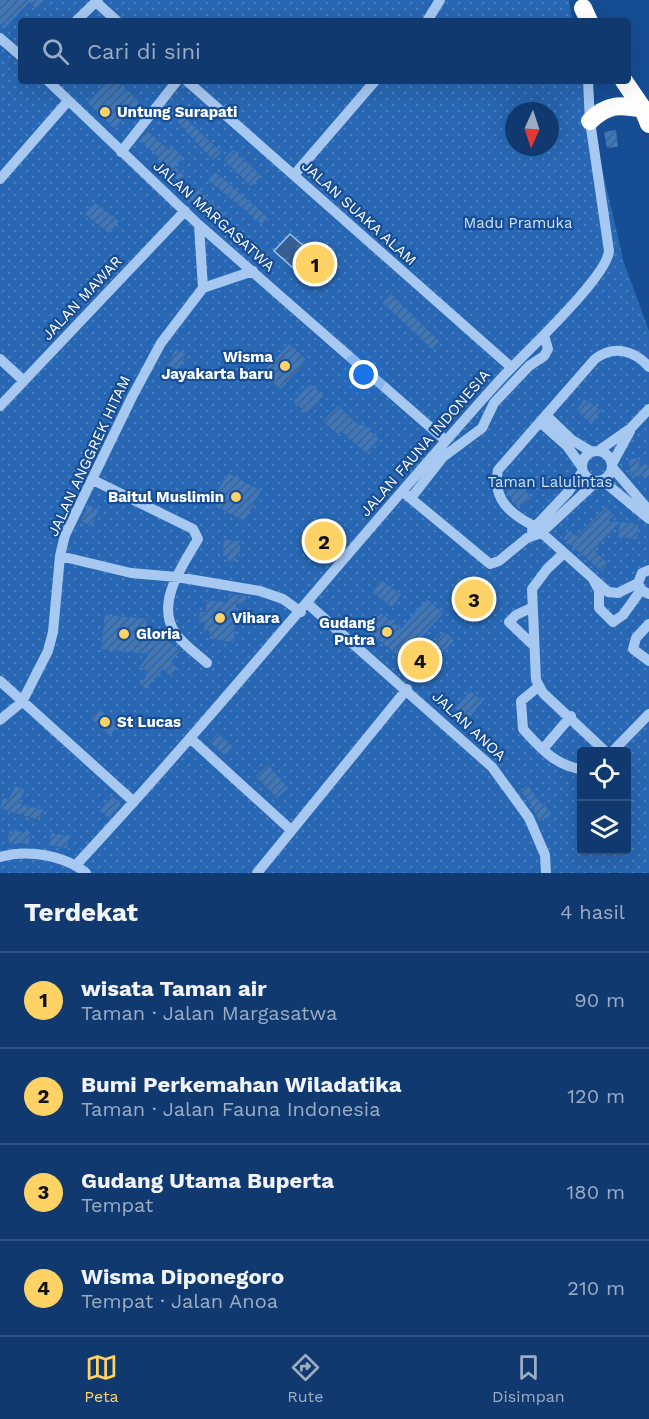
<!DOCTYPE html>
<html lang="id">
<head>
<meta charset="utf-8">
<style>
	body { margin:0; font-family:"Work Sans",sans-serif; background:#1e4577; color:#f1f3f6 }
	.controls { position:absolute; right:18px; bottom:18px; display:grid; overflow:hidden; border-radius:6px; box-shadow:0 6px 24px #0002 }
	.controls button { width:54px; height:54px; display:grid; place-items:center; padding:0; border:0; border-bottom:2px solid #305482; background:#103a6f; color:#f1f3f6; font:30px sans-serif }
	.compass { position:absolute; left:505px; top:102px; width:54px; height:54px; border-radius:50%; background:#103a6f; box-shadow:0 6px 24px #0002; rotate:183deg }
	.you { position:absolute; left:364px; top:375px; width:21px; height:21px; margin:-15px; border:4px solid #fff; border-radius:50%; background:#1a73e8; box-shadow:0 0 0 9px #1a73e833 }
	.badge { display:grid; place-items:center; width:39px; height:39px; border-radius:50%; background:#ffd266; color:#111; font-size:20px; font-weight:700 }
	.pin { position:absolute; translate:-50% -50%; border:3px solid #fff; box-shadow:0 2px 6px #0006 }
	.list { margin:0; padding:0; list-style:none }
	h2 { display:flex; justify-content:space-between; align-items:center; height:78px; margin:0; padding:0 24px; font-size:26px }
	h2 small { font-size:20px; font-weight:400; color:#9cadc3 }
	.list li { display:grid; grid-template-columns:39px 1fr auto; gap:18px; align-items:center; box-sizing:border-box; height:96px; padding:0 24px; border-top:2px solid #305482 }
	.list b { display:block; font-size:22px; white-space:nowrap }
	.list p { margin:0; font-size:20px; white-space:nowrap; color:#9cadc3 }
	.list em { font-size:20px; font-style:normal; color:#9cadc3 }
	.icon { flex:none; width:33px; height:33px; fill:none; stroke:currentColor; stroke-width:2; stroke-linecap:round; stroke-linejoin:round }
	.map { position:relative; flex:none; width:649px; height:873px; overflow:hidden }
	.search { position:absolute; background:#103a6f; box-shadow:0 6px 24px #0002; left:18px; right:18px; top:18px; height:66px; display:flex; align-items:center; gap:15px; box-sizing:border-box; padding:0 21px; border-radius:6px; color:#9cadc3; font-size:22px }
	.sheet { height:462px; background:#103a6f }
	nav { display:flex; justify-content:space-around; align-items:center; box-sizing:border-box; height:84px; border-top:2px solid #305482; background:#103a6f; font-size:16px; color:#9cadc3 }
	nav a { display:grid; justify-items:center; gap:3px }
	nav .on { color:#ffd266 }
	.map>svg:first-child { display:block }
	.park { fill:url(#park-dots); fill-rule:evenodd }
	.water { fill:url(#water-ripples); stroke:#98c3f4; stroke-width:1.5 }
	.building { fill:url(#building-hatch) }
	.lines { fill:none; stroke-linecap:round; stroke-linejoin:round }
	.minor { stroke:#a6c8f1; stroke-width:10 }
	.highway { stroke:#fff; stroke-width:18 }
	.poi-dot { fill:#ffd266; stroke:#164d94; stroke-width:2 }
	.labels { text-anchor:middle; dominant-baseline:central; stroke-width:4.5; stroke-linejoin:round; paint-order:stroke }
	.poi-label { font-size:15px; font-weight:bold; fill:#fff; stroke:#164d94; text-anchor:start }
	.street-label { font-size:15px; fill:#fff; stroke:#164d94 }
	.park-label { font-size:15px; fill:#cde2fc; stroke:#164d94 }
</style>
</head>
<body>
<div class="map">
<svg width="649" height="873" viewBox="0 0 649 873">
	<defs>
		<pattern id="park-dots" width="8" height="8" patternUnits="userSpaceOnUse" patternTransform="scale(1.5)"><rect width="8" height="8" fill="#2867b3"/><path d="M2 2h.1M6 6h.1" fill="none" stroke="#487ebe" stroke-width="1.8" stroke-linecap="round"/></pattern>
		<pattern id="water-ripples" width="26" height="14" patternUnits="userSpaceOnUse" patternTransform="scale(1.5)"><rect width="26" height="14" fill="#355e91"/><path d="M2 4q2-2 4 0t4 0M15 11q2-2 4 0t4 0" fill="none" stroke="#5376a2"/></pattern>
		<pattern id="building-hatch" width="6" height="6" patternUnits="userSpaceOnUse" patternTransform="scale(1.5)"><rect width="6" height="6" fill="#3e77bc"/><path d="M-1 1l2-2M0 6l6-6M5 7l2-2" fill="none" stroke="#456284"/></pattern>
	</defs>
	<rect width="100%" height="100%" fill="#164d94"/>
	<!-- park -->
	<path class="park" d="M0,0h569l3,21h-551v60h561l42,182 25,68v542h-649zM514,111h36v36h-36zM582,752h44v98h-44z"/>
	<!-- water -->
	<path class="water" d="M290,234l26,23 -16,17 -26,-23z"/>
	<!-- building -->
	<path class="building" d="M0,0h44l-7,9 -8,-7 -24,26 -5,-4z
		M107,81h9l23,21 -24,27 -27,-26z
		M169,103l52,49 -8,8 -48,-52z
		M616,130l2,17 -11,1 -3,-16z
		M147,131l22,19 3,-3 11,10 -9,9 11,10 -5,5 -22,-19 3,-3 -21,-19z
		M233,150l28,26 -10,10 -27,-26z
		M215,172l53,46 -6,6 -54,-44z
		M198,189l28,27 -9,9 -28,-27z
		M95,203l24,18 -10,12 -24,-19z
		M390,294l49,47 -7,8 -50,-47z
		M289,344l18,16 -26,29 -19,-16z
		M176,349l10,5 -8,16 -11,-5z
		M310,384l14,12 -17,18 -13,-13z
		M584,399l17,11 -10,14 -14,-14z
		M338,406l21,19h5l15,14 -13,14 -25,-22 -3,3 -15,-13z
		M629,459h10v7h10v10l-19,1z
		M228,473l33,18 -17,30 -33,-18z
		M518,482l13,16 -13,9 -12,-16z
		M89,505l10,5 -8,16 -10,-5z
		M606,507l8,8 -6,6 30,3 -1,15 -19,-2 2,-15 -26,29 14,12 -6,8 -39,-32 7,-8 7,6z
		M224,540l16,1v15h-4v5h-8v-5h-5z
		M474,576l23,19 -24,28 -23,-20z
		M381,580l20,15 -9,12 -20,-15z
		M229,594l17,2 -1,8 -9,-1 -2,39 -25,-3 1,-8h-6l1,-9h-6l1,-10h6v-12l22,2z
		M427,599l16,14 -41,46 -35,-29 14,-17 20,16z
		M105,615l42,4 -1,12 17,2v5l17,12 -9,12 6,6 -7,8 -7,-7 -18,20 -5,-5 9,-11 -9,-7 9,-12 -48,-5z
		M445,632l9,8 -18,19 4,4 -16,18 -8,-7 -7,8 -6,-6z
		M470,691l13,10 -15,18 -13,-10z
		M99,709l20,16 -9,10 -19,-16z
		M218,733l15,15 -8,7 -15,-13z
		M268,765l20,23 -11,10 -21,-22z
		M528,785l14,20 3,-2 5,13 -11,5 -7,-16 -12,-15z
		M15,786l10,4 -7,13 25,7 -4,10 -39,-12 3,-10 6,2z
		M112,796l9,8 -12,14 -9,-7z
		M9,831l21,1 -1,11h-20z
		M51,833l18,3 -2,12 -18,-3z"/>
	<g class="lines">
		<!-- minor -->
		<path class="minor" d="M96,2l21,19
			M76,21l22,-21
			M427,21l13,-21
			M0,38l21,18
			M48,81l151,144 246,215
			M187,81l324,286
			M121,152l56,-71
			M294,175l81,-94
			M0,179l68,-78
			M199,225l4,63
			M0,359l24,22
			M0,406l185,-195
			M546,415l26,25 20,12
			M540,422l27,24 15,21
			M598,451l33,-23 18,-19
			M582 466a15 15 0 1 1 30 0a15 15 0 1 1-30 0Z
			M612,464l18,-33
			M612,467l35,41
			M93,480l100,49 5,10c-15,26 -44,65 -22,95 8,11 21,20 31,29
			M602,480l47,39
			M403,492l87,72 9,-3 28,-23 14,-5 56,-52
			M411,498l32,-41 39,-29 12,-25 35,-37 15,-10 4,-7 -4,-14
			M532,530l36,-38 15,-21
			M563,554l-16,15 -15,20 4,91 7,13 63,59
			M60,556l71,17 46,4 83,14 23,8 18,13
			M649,570l-7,3 -4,10 3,7 8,4
			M594,581l5,9v18l14,14 10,-7 18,-25
			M638,583l-20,10 -10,-1 -74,-66c-24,-12 -42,-27 -36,-56l97,-111c19,-14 39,-9 54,8
			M308,604l184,163 37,51 16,37 1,18
			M531,608l-15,7 -7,7 24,23
			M649,624l-13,14 -3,11 16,12
			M0,681l134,121
			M538,687l-17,14 2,28c16,18 34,38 59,40
			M0,720l22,-18 26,-51 5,-19 7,-76 5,-21 67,-138 29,-54 42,-55 50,-17
			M191,739l100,91
			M543,749l28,-33
			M612,752l37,-38
			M0,857c27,-8 65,-2 86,16
			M76,865c146,-157 279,-324 422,-483 22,-25 109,-104 111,-131l-19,-130 -2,-40
			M257,873l150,-184"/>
		<!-- highway -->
		<path class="highway" d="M583,8l6,13
			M624,81l19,28 6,15
			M590,121c17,-17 30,-17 53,-12"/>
	</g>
	<!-- markers -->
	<g class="poi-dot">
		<circle cx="105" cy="112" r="6"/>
		<circle cx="285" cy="366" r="6"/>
		<circle cx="236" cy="497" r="6"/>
		<circle cx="220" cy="618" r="6"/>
		<circle cx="387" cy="632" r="6"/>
		<circle cx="124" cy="634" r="6"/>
		<circle cx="105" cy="722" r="6"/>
	</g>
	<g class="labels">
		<!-- poi labels -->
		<g class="poi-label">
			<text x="117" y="112">Untung Surapati</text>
			<text x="273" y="357" text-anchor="end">Wisma<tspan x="273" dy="17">Jayakarta baru</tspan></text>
			<text x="224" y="497" text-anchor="end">Baitul Muslimin</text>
			<text x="232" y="618">Vihara</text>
			<text x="375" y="623" text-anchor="end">Gudang<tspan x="375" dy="17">Putra</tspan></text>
			<text x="136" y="634">Gloria</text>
			<text x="117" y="722">St Lucas</text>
		</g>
		<!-- street labels -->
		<g class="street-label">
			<text transform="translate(359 213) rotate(42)">JALAN SUAKA ALAM</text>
			<text transform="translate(214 216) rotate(42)">JALAN MARGASATWA</text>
			<text transform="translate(82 298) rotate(-47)">JALAN MAWAR</text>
			<text transform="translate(425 443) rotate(-49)">JALAN FAUNA INDONESIA</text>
			<text transform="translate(89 456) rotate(-65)">JALAN ANGGREK HITAM</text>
			<text transform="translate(469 726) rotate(43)">JALAN ANOA</text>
		</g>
		<!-- park labels -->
		<g class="park-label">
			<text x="518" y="223">Madu Pramuka</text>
			<text x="550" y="482">Taman Lalulintas</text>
		</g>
	</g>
</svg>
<div class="controls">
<button><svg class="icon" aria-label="locate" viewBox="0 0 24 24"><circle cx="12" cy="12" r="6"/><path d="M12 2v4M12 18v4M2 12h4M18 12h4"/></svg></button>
<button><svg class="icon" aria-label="layers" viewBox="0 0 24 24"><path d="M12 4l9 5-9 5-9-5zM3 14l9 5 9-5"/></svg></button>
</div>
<svg class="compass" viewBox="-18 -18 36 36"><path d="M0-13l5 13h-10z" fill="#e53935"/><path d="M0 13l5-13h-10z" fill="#9cadc3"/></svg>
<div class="you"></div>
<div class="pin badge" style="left:315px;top:264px">1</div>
<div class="pin badge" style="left:324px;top:541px">2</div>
<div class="pin badge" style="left:474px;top:599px">3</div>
<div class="pin badge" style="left:420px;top:660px">4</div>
<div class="search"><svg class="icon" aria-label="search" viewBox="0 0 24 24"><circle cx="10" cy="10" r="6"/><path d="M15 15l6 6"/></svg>Cari di sini</div>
</div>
<section class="sheet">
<h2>Terdekat<small>4 hasil</small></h2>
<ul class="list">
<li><span class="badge">1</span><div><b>wisata Taman air</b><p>Taman · Jalan Margasatwa</p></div><em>90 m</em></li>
<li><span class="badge">2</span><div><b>Bumi Perkemahan Wiladatika</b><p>Taman · Jalan Fauna Indonesia</p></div><em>120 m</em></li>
<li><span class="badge">3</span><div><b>Gudang Utama Buperta</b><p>Tempat</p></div><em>180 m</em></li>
<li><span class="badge">4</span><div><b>Wisma Diponegoro</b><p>Tempat · Jalan Anoa</p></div><em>210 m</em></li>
</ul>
</section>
<nav>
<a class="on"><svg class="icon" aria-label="map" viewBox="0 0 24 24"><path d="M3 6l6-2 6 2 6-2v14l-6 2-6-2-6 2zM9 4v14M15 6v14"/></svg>Peta</a>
<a><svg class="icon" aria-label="directions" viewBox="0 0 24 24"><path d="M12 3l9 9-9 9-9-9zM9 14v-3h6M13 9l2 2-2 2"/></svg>Rute</a>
<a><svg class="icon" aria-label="saved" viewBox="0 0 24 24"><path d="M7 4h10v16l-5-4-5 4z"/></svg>Disimpan</a>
</nav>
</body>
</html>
